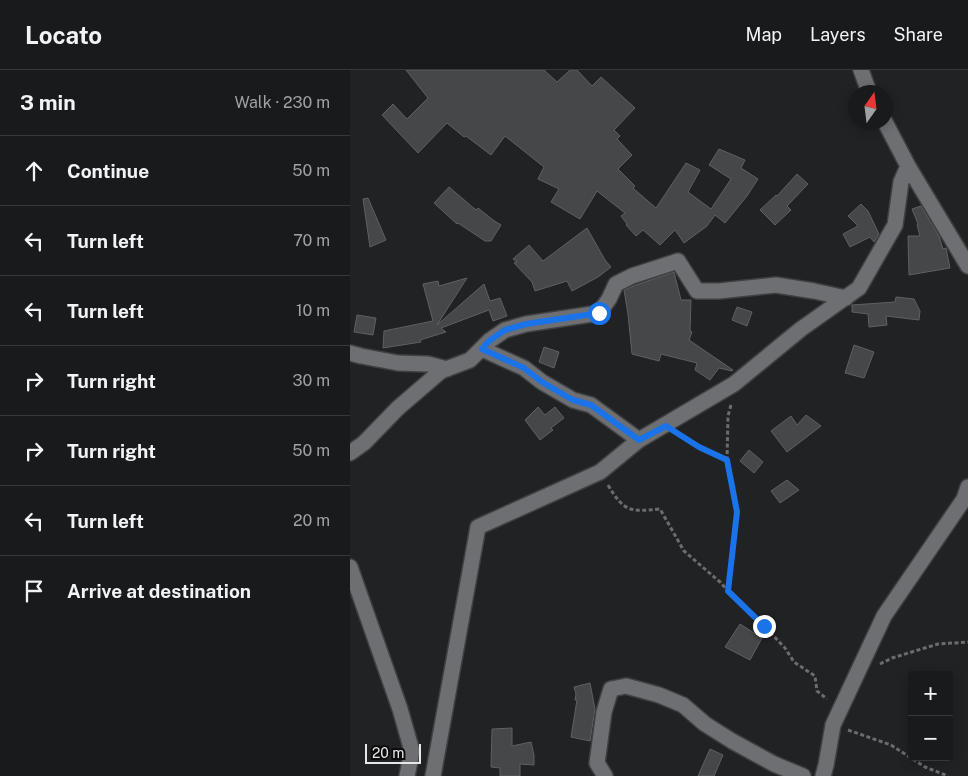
<!DOCTYPE html>
<html lang="en">
<head>
<meta charset="utf-8">
<style>
	body { margin:0; font-family:"Public Sans",sans-serif; background:#262728; color:#f1f3f6 }
	.controls { position:absolute; right:15px; bottom:15px; display:grid; overflow:hidden; border-radius:5px; box-shadow:0 2px 12px #0003 }
	.controls button { width:45px; height:45px; display:grid; place-items:center; padding:0; border:0; border-bottom:1px solid #37383a; background:#191a1b; color:#f1f3f6; font:25px sans-serif }
	.compass { position:absolute; left:498px; top:15px; width:45px; height:45px; border-radius:50%; background:#191a1b; box-shadow:0 2px 12px #0003; rotate:14deg }
	.scale { position:absolute; left:15px; bottom:12px; width:56px; box-sizing:border-box; padding-left:5px; border:2px solid #e7e7e9; border-top:0; font-size:14px; line-height:18px; white-space:nowrap; color:#e7e7e9; -webkit-text-stroke:4px #0b0b0c; paint-order:stroke }
	.stop { position:absolute; width:15px; height:15px; margin:-11px; border:4px solid #1a73e8; border-radius:50%; background:#fff }
	.stop.end { background:#1a73e8; border-color:#fff; box-shadow:0 1px 5px #0008 }
	.list { margin:0; padding:0; list-style:none }
	h2 { display:flex; justify-content:space-between; align-items:center; height:65px; margin:0; padding:0 20px; font-size:21px }
	h2 small { font-size:16px; font-weight:400; color:#9fa1a3 }
	.list li { display:grid; grid-template-columns:32px 1fr auto; gap:15px; align-items:center; box-sizing:border-box; height:70px; padding:0 20px; border-top:1px solid #37383a }
	.list b { display:block; font-size:19px; white-space:nowrap }
	.list em { font-size:16px; font-style:normal; color:#9fa1a3 }
	.icon { flex:none; width:28px; height:28px; fill:none; stroke:currentColor; stroke-width:2; stroke-linecap:round; stroke-linejoin:round }
	.map { position:relative; flex:none; width:618px; height:706px; overflow:hidden }
	header { display:flex; align-items:center; gap:30px; box-sizing:border-box; height:70px; padding:0 25px; background:#191a1b; border-bottom:1px solid #37383a }
	header strong { font-size:24px }
	nav { display:flex; gap:28px; margin-inline-start:auto; font-size:18px }
	main { display:flex }
	aside { flex:1; background:#191a1b }
	.map>svg:first-child { display:block }
	.building { fill:#454749; stroke:#5f6063 }
	.lines { fill:none; stroke-linecap:round; stroke-linejoin:round }
	.minor-casing { stroke:#3f4042; stroke-width:18 }
	.path { stroke:#6c6c6e; stroke-width:3; stroke-dasharray:4 2.5; stroke-linecap:butt }
	.minor { stroke:#6e6f72; stroke-width:15 }
	.route { stroke:#1a73e8; stroke-width:6 }
</style>
</head>
<body>
<header>
<strong>Locato</strong>
<nav><a>Map</a><a>Layers</a><a>Share</a></nav>
</header>
<main>
<aside>
<h2>3 min<small>Walk · 230 m</small></h2>
<ul class="list">
<li><svg class="icon" aria-label="ahead" viewBox="0 0 24 24"><path d="M12 20V5M6 11l6-6 6 6"/></svg><div><b>Continue</b></div><em>50 m</em></li>
<li><svg class="icon" aria-label="left" viewBox="0 0 24 24"><path d="M17 20v-9H6M10 6l-5 5 5 5"/></svg><div><b>Turn left</b></div><em>70 m</em></li>
<li><svg class="icon" aria-label="left" viewBox="0 0 24 24"><path d="M17 20v-9H6M10 6l-5 5 5 5"/></svg><div><b>Turn left</b></div><em>10 m</em></li>
<li><svg class="icon" aria-label="right" viewBox="0 0 24 24"><path d="M7 20v-9h11M14 6l5 5-5 5"/></svg><div><b>Turn right</b></div><em>30 m</em></li>
<li><svg class="icon" aria-label="right" viewBox="0 0 24 24"><path d="M7 20v-9h11M14 6l5 5-5 5"/></svg><div><b>Turn right</b></div><em>50 m</em></li>
<li><svg class="icon" aria-label="left" viewBox="0 0 24 24"><path d="M17 20v-9H6M10 6l-5 5 5 5"/></svg><div><b>Turn left</b></div><em>20 m</em></li>
<li><svg class="icon" aria-label="arrive" viewBox="0 0 24 24"><path d="M6 21V4h12l-3 4 3 4H6"/></svg><div><b>Arrive at destination</b></div></li>
</ul>
</aside>
<div class="map">
<svg width="618" height="706" viewBox="0 0 618 706">
	<rect width="100%" height="100%" fill="#212224"/>
	<!-- building -->
	<path class="building" d="M56,0h138l13,12 13,-12h7l15,16 9,-9 34,31 -21,22 6,6 -3,3 15,16 -14,14 17,17 -2,2 23,20 30,-45 14,7 -12,22 23,17 20,-30 -22,-14 10,-16 26,11 -4,8 17,11 -11,17 -22,27 -10,-8 -8,11 -23,17 -9,-13 -15,15 -17,-15 -7,6 -10,-11 1,-1 -6,-8 4,-3 -28,-22 -17,28 -29,-17 8,-13 -21,-10 6,-12 -39,-31 -14,19 -25,-19 -2,1 -17,-14 -29,30 -36,-38 11,-11 14,15 21,-21z
		M447,104l11,10 -21,22 4,4 -16,15 -15,-15 16,-15 1,1z
		M99,117l27,23 2,-2 15,12 8,5 -10,16h-6l-27,-18 -1,1 -23,-21z
		M18,128l18,42 -16,7 -7,-48z
		M511,134l7,7 11,23 -5,8 -4,-5 -20,10 -7,-13 15,-8 -10,-10z
		M571,136l18,30 4,13 3,-1 4,20 -41,7 -1,-39h12l-3,-11 1,-1 -6,-15z
		M237,158l18,32 6,7 -13,10 -26,14 -5,-10 -32,10 -3,-9 -18,-19 3,-1 -4,-3 16,-14 14,16z
		M324,202l7,28h10l-1,31 2,1 -3,8 44,30 -1,1 -13,-3 -9,12 -15,-10 2,-7 -36,-9 -2,7 -27,-7 -4,-40 -4,-24 12,-5z
		M117,208l-30,47 47,-41 6,17 10,-3 7,18 -14,5 -4,-11 -48,18 5,4 -26,8 1,2 -38,6 1,-17 49,-10 -10,-37 15,-3 1,5z
		M546,227l18,2 6,12 -1,9 -33,-4 1,9 -18,2 -1,-13 -16,-2v-7l43,-3z
		M387,237l15,5 -5,14 -15,-6z
		M7,245l19,3 -3,17 -19,-3z
		M504,275l20,7 -10,26 -19,-5z
		M194,277l15,5 -5,16 -15,-6z
		M188,337l7,8 10,-8 9,11 -13,10 2,2 -13,10 -15,-20z
		M456,345l15,11 -34,26 -16,-21 20,-15 6,9z
		M399,380l14,12 -9,11 -14,-12z
		M437,410l12,10 -19,13 -9,-12z
		M390,554l22,14 -12,22 -25,-13z
		M240,613l5,26 -5,32 -19,-4 6,-37h-2l1,-6 -2,-7z
		M162,658v18l19,-4 3,13v10l-14,-1v12h-20v-8l-9,-1 1,-38z
		M360,679l13,6 -9,21h-16z"/>
	<g class="lines">
		<defs>
			<path id="minor" d="M511,0l8,22
				M535,52l23,44 60,100
				M132,279l42,19 18,14 31,18 18,5 48,35
				M0,283l11,3 37,7 30,1 19,5
				M0,383l14,-10 34,-35 43,-37 29,-11 19,-19 16,-11 21,-6 73,-11 10,-14 7,-15 16,-8 46,-15 19,30h22l57,-6 38,6 32,7
				M0,497l50,142 12,42 -5,25
				M83,706l45,-249 122,-55 39,-32 95,-56 67,-55 58,-41 36,-63 6,-43 7,-16
				M255,706l-8,-13 7,-51 7,-23 15,-3 33,9 24,10 22,19 27,17 42,23 29,12
				M473,706l3,-11 7,-40 51,-109 80,-117 4,-12"/>
		</defs>
		<!-- minor casing -->
		<use href="#minor" class="minor-casing"/>
		<!-- path -->
		<path class="path" d="M381,335l-3,11 -1,44 10,52 -9,79 36,35 21,22 9,14 21,14 2,15 10,8
			M329,364l20,13 28,13
			M258,415c16,27 22,27 52,24l24,42 36,31 7,8
			M530,594l12,-6 46,-14 30,-2
			M498,660l43,15 34,22 23,9"/>
		<!-- minor -->
		<use href="#minor" class="minor"/>
	</g>
	<g class="lines">
		<!-- route -->
		<path class="route" d="M249,243l-73,11 -21,6 -16,11 -7,8 42,19 18,14 31,18 18,5 48,35 27,-14 33,21 28,13 10,52 -9,79 36,35"/>
	</g>
</svg>
<div class="controls">
<button>+</button>
<button>−</button>
</div>
<svg class="compass" viewBox="-18 -18 36 36"><path d="M0-13l5 13h-10z" fill="#e53935"/><path d="M0 13l5-13h-10z" fill="#9fa1a3"/></svg>
<div class="scale">20 m</div>
<div class="stop" style="left:249px;top:243px"></div>
<div class="stop end" style="left:414px;top:556px"></div>
</div>
</main>
</body>
</html>
